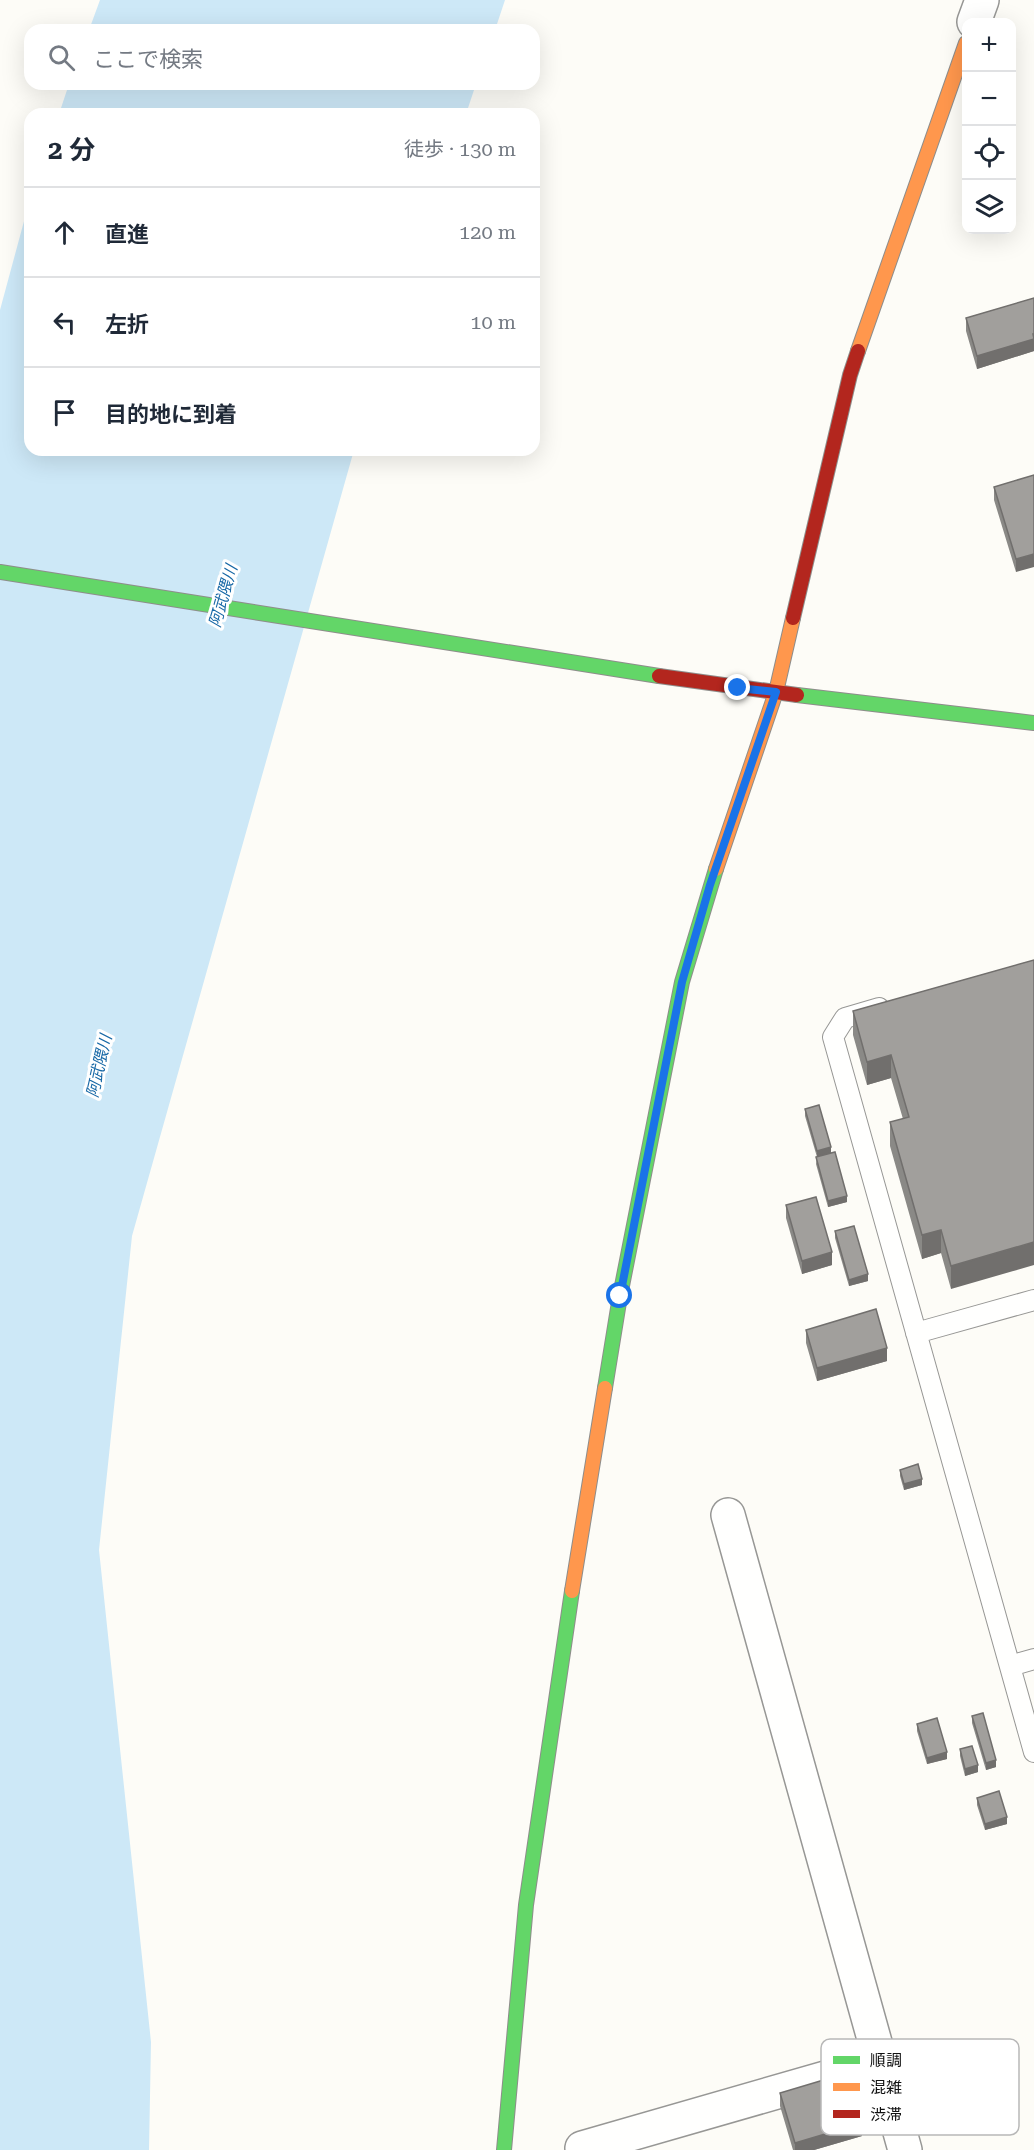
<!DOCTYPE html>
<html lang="ja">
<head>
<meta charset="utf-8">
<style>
	body { margin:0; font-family:"Roboto Serif","Noto Sans JP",serif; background:#f2f2f3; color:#1f2937 }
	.controls { position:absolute; right:18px; top:18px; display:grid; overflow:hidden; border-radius:12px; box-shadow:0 6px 24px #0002 }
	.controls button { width:54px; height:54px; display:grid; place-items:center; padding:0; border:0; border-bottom:2px solid #e0e1e3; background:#fff; color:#1f2937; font:30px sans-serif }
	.stop { position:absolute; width:18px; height:18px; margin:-14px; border:4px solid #1a73e8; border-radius:50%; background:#fff }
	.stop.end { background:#1a73e8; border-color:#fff; box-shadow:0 2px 6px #0008 }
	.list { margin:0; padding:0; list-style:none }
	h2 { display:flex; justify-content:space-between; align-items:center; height:78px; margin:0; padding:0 24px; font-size:26px }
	h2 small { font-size:20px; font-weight:400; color:#747a83 }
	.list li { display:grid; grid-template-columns:39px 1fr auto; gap:18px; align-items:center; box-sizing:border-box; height:90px; padding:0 24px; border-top:2px solid #e0e1e3 }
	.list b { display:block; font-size:22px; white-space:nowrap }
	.list em { font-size:20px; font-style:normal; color:#747a83 }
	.icon { flex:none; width:33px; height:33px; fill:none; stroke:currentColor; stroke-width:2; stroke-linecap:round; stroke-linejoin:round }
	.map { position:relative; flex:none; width:1034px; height:2150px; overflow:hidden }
	.search { position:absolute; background:#fff; box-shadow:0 6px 24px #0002; left:24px; top:24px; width:516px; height:66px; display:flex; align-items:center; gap:15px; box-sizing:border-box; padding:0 21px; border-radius:18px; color:#747a83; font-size:22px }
	.panel { position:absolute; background:#fff; box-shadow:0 6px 24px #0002; left:24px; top:108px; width:516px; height:348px; border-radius:18px }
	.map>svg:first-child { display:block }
	.water { fill:#cde8f7 }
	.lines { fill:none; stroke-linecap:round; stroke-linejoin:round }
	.lane-casing { stroke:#979795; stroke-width:22 }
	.street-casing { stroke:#979795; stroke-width:36 }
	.fast-casing { stroke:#8e8d8b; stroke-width:16 }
	.slow-casing { stroke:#8e8d8b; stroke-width:16 }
	.jam-casing { stroke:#8e8d8b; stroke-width:16 }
	.lane { stroke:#fffffe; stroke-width:20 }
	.street { stroke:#fffffe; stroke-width:33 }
	.fast { stroke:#63d668; stroke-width:14 }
	.slow { stroke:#ff974d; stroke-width:14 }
	.jam { stroke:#b3261e; stroke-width:14 }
	.wall { fill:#8a8986 }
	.shaded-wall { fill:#716f6d }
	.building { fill:#a19f9c; stroke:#716f6d; stroke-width:1.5 }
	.route { stroke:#1a73e8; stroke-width:8 }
	.labels { text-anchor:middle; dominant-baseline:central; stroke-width:6; stroke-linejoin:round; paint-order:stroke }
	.water-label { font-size:16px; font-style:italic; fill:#1768a6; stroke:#fff }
	.key { fill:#fff; stroke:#b8b8b8; stroke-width:1.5 }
	.key-label { font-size:16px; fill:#111 }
</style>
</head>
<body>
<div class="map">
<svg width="1034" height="2150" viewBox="0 0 1034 2150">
	<rect width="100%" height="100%" fill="#fdfcf7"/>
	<!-- water -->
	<path class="water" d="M100,0h405l-10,30h-406z
		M69,84h407l-10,30h-407z
		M30,199v251h324l-222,786 -33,314 52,492 -2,108h-149v-1840z"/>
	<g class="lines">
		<defs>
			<path id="lane" d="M879,1008l-34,10 -12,19 201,715
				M916,1333l118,-33
				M1010,1666l24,-7"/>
			<path id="street" d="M974,22l8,-22
				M728,1515l177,635
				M582,2148l299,-86"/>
			<path id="fast" d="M0,572l659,104
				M797,695l237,28
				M605,1388l15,-92 62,-314 34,-113
				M504,2150l22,-245 46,-314"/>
			<path id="slow" d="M858,351l108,-308
				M716,869l60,-177 17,-74
				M572,1591l33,-203"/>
			<path id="jam" d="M793,618l57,-243 8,-24
				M659,676l138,19"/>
		</defs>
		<!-- lane casing -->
		<use href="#lane" class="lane-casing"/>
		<!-- street casing -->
		<use href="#street" class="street-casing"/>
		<!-- fast casing -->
		<use href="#fast" class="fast-casing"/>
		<!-- slow casing -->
		<use href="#slow" class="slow-casing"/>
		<!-- jam casing -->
		<use href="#jam" class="jam-casing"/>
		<!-- lane -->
		<use href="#lane" class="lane"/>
		<!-- street -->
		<use href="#street" class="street"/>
		<!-- fast -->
		<use href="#fast" class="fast"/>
		<!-- slow -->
		<use href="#slow" class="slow"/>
		<!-- jam -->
		<use href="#jam" class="jam"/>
	</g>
	<!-- wall -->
	<path class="wall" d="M1034,298v53l-57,18 -11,-38v-13z
		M1034,475l-18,97 -22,-72v-13z
		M1034,960l-83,329 -10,-36 -19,6 -32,-113v-24l13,-3 -12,-41 -24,7 -14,-50v-24z
		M805,1109l26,44 16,49 -19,5 -12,-43 1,-7 -12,-41z
		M786,1205l46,60 -30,9 -16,-56z
		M835,1231l33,50 -19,5 -14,-48z
		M806,1330l81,31 -70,20 -11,-38z
		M900,1470l22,15 -18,5 -4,-14z
		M972,1716l24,51 -10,3 -14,-47z
		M917,1724l30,35 -20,5 -10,-33z
		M960,1749l18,23 -13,4 -5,-20z
		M977,1798l30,26 -22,6 -8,-25z
		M780,2093l82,43 -48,14h-21l-13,-44z"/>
	<!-- shaded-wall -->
	<path class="shaded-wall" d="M1034,334v17l-57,18v-13z
		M1034,554v13l-18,5v-13z
		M891,1055v23l-24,7v-23z
		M831,1147v7l-14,4v-7z
		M847,1196v6l-19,5v-6z
		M941,1230v23l-19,6v-24z
		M1034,1242v23l-83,24v-23z
		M832,1252v13l-30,9v-13z
		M868,1274v7l-19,5v-6z
		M887,1348v13l-70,20v-13z
		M922,1479v6l-18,5v-6z
		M947,1752v7l-20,5v-6z
		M996,1760v7l-10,3v-7z
		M978,1765v7l-13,4v-7z
		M1007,1817v7l-22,6v-6z
		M862,2123v13l-48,14h-19v-7z"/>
	<!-- building -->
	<path class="building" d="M1034,298v36h-1l1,5 -57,17 -11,-38z
		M1034,475v79l-18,5 -22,-72z
		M1034,960v282l-83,24 -10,-36 -19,5 -32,-113 19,-5 -18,-62 -24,7 -14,-51z
		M819,1105l12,42 -14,4 -12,-42z
		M835,1152l12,44 -19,5 -12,-44z
		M816,1197l16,55 -30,9 -16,-56z
		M854,1226l14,48 -19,6 -14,-49z
		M876,1309l11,39 -70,20 -11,-38z
		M918,1464l4,15 -18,5 -4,-14z
		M983,1713l13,47 -10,3 -14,-47z
		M937,1718l10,34 -20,6 -10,-34z
		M972,1746l6,19 -13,4 -5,-20z
		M999,1791l8,26 -22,7 -8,-26z
		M847,2073l15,50 -67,20 -15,-50z"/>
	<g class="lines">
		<!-- route -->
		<path class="route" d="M620,1296l62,-314 28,-97 66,-193 -38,-4"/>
	</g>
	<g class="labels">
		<!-- water labels -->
		<g class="water-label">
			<text transform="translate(223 596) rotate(-74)">阿武隈川</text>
			<text transform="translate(99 1066) rotate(-77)">阿武隈川</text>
		</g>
	</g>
	<!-- legend -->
	<rect x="821" y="2039" width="198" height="96" rx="9" class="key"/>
	<rect x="833" y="2056" width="27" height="8" fill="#63d668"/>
	<rect x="833" y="2083" width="27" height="8" fill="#ff974d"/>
	<rect x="833" y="2110" width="27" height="8" fill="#b3261e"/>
	<g class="key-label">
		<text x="870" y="2066">順調</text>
		<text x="870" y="2093">混雑</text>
		<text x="870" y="2120">渋滞</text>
	</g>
</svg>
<div class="controls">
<button>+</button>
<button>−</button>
<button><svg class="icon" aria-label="locate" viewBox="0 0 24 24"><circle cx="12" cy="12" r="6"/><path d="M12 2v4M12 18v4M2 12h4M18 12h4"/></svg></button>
<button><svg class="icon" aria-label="layers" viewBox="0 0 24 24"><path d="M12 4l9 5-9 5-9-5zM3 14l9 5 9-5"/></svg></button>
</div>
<div class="stop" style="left:620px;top:1296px"></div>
<div class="stop end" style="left:738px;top:688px"></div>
<div class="search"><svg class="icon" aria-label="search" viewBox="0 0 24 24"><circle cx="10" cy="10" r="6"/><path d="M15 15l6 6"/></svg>ここで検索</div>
<section class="panel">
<h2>2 分<small>徒歩 · 130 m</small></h2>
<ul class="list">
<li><svg class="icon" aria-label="ahead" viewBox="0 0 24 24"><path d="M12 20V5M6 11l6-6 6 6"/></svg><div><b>直進</b></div><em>120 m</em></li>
<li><svg class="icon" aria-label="left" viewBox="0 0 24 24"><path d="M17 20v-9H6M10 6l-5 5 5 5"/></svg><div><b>左折</b></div><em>10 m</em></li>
<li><svg class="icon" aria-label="arrive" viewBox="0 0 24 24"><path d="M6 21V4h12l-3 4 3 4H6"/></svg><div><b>目的地に到着</b></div></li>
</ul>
</section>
</div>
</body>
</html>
